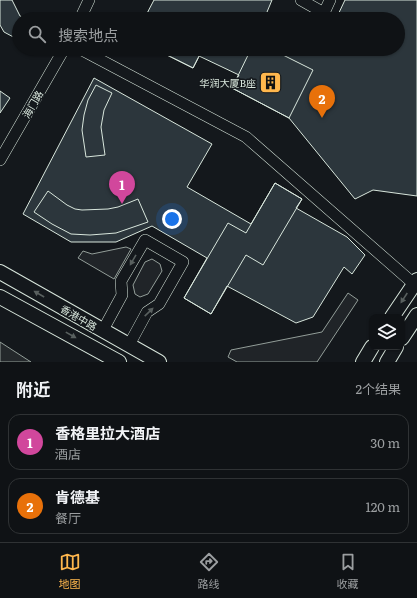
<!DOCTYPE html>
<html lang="zh">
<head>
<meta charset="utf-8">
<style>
	body { margin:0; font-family:Literata,"Noto Sans SC",serif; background:#181b1e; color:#f1f3f6 }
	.controls { position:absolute; right:12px; bottom:12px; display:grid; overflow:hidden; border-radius:8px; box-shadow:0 1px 3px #0004 }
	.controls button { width:36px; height:36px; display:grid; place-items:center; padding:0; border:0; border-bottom:1px solid #2f3234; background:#0f1215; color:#f1f3f6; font:20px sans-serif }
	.you { position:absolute; left:172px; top:219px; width:14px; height:14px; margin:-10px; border:3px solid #fff; border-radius:50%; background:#1a73e8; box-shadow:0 0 0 6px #1a73e833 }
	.badge { display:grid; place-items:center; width:26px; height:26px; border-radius:50%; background:#ffb74d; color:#fff; font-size:13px; font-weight:700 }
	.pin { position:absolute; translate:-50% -33px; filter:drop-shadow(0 1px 2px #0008) }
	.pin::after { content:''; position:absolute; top:21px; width:14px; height:12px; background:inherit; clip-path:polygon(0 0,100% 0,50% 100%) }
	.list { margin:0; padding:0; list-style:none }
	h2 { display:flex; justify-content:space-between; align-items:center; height:52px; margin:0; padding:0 16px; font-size:17px }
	h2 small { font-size:13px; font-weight:400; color:#9b9ea0 }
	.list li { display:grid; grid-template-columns:26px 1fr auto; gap:12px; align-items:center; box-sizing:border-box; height:56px; margin:0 8px 8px; padding:0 8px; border:1px solid #2f3234; border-radius:12px }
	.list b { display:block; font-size:15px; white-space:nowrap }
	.list p { margin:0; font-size:13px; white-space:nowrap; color:#9b9ea0 }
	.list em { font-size:13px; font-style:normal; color:#9b9ea0 }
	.icon { flex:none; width:22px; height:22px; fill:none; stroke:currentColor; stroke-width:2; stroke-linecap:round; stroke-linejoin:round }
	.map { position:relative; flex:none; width:417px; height:362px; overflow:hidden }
	.search { position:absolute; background:#0f1215; box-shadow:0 1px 3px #0004; left:12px; right:12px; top:12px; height:44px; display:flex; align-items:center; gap:10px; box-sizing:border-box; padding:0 14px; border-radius:22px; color:#9b9ea0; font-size:15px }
	.sheet { height:180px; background:#0f1215 }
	nav { display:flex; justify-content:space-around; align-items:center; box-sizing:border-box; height:56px; border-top:1px solid #2f3234; background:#0f1215; font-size:11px; color:#9b9ea0 }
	nav a { display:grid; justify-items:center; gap:2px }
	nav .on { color:#ffb74d }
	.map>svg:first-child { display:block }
	.green { fill:#202428; stroke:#939e99 }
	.parking { fill:#24282b; stroke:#939e99 }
	.building { fill:#2c363c; stroke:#d8e6dc }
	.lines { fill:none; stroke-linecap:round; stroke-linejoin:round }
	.minor-casing { stroke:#d8e6dc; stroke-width:12 }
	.major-casing { stroke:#d8e6dc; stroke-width:16 }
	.minor { stroke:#14181c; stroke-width:11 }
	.major { stroke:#14181c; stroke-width:14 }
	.oneway { fill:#59605f }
	.labels { text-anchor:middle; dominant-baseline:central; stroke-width:3; stroke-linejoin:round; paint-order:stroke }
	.poi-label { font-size:10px; fill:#d8e6dc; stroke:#14181c; text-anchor:end }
	.street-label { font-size:10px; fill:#d8e6dc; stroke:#14181c }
</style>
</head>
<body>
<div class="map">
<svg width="417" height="362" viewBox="0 0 417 362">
	<rect width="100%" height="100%" fill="#14181c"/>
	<!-- green -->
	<path class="green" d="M126,247l5,2 -17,30 -36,-21 5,-7 9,3z
		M152,259l8,5 2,7 -14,23 -8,3 -5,-3 -2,-9 12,-23z
		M348,293l10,7 -41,62h-80l-9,-5 3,-7 91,-18z"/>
	<!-- parking -->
	<path class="parking" d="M0,342l31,20h-31z"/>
	<!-- building -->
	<path class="building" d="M0,0h12l8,16 6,3h-7v21l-15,-8 -4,-7z
		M154,0h118l-5,12 13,7h-136z
		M345,0h72v196l-44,-6 -18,9 -66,-81 -57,-30 7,-13 -40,-19 -6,12 -38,-19h243v-30h-62z
		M148,12l14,7h-18z
		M155,49h48l-10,19z
		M251,49h20l42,21 -24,48 -57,-30z
		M94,78l118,66 -25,43 64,37 24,-41 27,16 -6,9 51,29 18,18 -13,19 -8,-7 -31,50 -17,6 -69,-37 -16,28 -27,-16 23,-40 -55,-32 -36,16h-45l-48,-28z
		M96,85l16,8 -8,17 -3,17 4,28 -19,2 -4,-27 2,-15 4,-15z
		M0,91l10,7 -10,15z
		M275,183l27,16 -39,66 -17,-10 -35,59 -27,-16 44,-75 18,10z
		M48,191l19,14 8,4 7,1 26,-1 10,-2 20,-8 10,23 -32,11 -26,2 -19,-1 -19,-10 -18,-12z"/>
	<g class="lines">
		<defs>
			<path id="minor" d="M301,0l23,13 6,-13
				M80,19l9,-19
				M80,49l166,88 168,147
				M0,160l64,-111
				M103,330l19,-35 -1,-14 24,-41 38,22 -24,42 -12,8 -18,33"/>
			<path id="major" d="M0,272l159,90
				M0,297l119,65
				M392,317l25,-37
				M402,338l15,-23
				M363,362l9,-15
				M387,362l9,-15"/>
		</defs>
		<!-- minor casing -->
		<use href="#minor" class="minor-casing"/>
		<!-- major casing -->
		<use href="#major" class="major-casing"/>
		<!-- minor -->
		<use href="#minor" class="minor"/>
		<!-- major -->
		<use href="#major" class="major"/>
	</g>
	<!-- one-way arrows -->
	<defs><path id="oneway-solid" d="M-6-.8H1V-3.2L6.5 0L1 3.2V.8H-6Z"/></defs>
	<g class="oneway">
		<use href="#oneway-solid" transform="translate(133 260) rotate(120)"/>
		<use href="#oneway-solid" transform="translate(39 294) rotate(-150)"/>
		<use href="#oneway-solid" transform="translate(404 298) rotate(123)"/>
		<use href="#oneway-solid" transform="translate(149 312) rotate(-44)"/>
		<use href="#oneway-solid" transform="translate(71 335) rotate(29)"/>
	</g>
	<!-- icons -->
	<defs>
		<symbol id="building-square" viewBox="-11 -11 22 22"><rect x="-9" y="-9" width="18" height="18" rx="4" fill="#ffb74d" stroke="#14181c"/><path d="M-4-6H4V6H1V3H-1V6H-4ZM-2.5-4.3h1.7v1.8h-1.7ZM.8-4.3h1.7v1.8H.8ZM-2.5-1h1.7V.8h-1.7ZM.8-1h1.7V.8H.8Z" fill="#111"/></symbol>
	</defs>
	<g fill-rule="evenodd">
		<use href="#building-square" x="258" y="70" width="25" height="25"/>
	</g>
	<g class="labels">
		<!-- poi labels -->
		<g class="poi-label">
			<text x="256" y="82">华润大厦B座</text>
		</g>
		<!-- street labels -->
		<g class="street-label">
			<text transform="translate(32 104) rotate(-60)">海门路</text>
			<text transform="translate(79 317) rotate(30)">香港中路</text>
		</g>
	</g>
</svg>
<div class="controls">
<button><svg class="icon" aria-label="layers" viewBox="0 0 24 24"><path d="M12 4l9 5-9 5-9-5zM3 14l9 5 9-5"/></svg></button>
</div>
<div class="you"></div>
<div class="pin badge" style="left:122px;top:204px;background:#d1479c">1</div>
<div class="pin badge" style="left:322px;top:118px;background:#e8710a">2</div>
<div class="search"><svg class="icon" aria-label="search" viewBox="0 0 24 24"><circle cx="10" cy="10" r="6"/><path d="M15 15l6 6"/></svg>搜索地点</div>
</div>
<section class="sheet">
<h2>附近<small>2个结果</small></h2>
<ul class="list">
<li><span class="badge" style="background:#d1479c">1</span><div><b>香格里拉大酒店</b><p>酒店</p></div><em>30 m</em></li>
<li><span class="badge" style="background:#e8710a">2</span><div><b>肯德基</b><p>餐厅</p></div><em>120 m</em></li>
</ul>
</section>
<nav>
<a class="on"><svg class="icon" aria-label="map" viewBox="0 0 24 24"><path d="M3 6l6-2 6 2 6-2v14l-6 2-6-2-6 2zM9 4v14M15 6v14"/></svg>地图</a>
<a><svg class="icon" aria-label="directions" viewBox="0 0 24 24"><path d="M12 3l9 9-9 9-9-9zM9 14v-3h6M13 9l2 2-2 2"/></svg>路线</a>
<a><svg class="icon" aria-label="saved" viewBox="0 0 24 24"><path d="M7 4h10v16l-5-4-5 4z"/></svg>收藏</a>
</nav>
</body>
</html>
